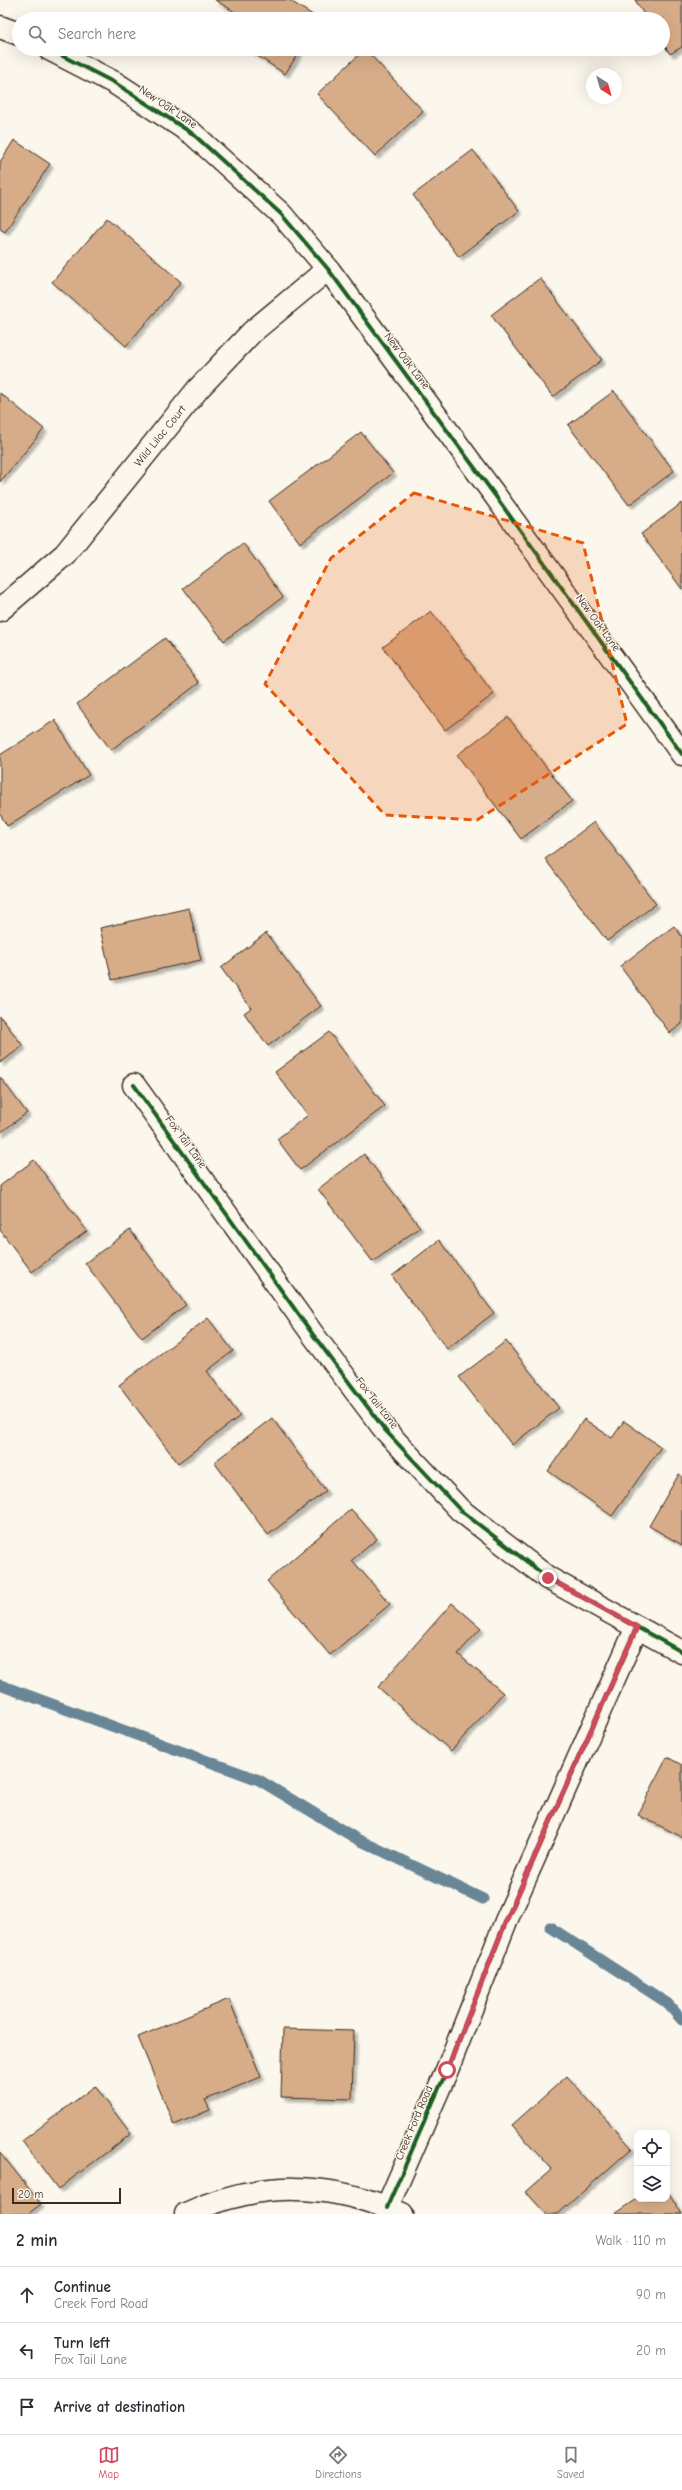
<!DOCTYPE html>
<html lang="en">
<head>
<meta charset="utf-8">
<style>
	body { margin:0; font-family:"Comic Neue",sans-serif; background:#f7f7f7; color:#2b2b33 }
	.controls { position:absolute; right:12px; bottom:12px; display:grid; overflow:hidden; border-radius:8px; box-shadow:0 4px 16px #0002 }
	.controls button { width:36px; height:36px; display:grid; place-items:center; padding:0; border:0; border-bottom:1px solid #e1e1e2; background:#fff; color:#2b2b33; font:20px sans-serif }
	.compass { position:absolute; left:586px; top:68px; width:36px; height:36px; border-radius:50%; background:#fff; box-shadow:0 4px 16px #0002; rotate:143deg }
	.scale { position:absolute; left:12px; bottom:10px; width:109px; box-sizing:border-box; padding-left:4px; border:2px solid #3b2a1e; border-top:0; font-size:11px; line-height:14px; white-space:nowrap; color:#3b2a1e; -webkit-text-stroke:3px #fbf7ec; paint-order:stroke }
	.stop { position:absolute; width:12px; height:12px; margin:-9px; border:3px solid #d1495b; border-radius:50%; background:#fff }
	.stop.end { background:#d1495b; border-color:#fff; box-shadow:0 1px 4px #0008 }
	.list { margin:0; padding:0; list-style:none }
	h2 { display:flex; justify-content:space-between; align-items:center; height:52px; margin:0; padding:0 16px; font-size:17px }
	h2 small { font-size:13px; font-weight:400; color:#7c7c81 }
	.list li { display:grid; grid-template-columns:26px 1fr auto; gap:12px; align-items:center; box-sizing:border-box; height:56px; padding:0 16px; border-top:1px solid #e1e1e2 }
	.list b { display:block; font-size:15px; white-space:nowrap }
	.list p { margin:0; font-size:13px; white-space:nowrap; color:#7c7c81 }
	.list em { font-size:13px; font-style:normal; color:#7c7c81 }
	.icon { flex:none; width:22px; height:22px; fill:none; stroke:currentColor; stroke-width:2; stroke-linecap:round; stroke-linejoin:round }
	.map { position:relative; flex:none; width:682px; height:2214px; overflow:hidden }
	.search { position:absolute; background:#fff; box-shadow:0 4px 16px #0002; left:12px; right:12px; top:12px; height:44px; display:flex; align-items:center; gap:10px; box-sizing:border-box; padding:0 14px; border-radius:22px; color:#7c7c81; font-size:15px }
	.sheet { height:220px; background:#fff }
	nav { display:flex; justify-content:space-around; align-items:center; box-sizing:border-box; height:56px; border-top:1px solid #e1e1e2; background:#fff; font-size:11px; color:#7c7c81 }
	nav a { display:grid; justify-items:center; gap:2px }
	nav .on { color:#d1495b }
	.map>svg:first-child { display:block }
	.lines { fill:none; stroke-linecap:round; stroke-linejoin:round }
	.stream { stroke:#698697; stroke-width:11 }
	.building { fill:#d7ac88; stroke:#3b2a1e; filter:url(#shadow) }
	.street-casing { stroke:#3b2a1e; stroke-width:25 }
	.street { stroke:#fbf7ec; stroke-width:22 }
	.cycleway-casing { stroke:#fbf7ec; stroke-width:6 }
	.cycleway { stroke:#1b5e20; stroke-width:4 }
	.route { stroke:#d1495b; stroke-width:5 }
	.marked { fill:#e8590c; fill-opacity:0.2; stroke:#e8590c; stroke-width:3; stroke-dasharray:8 5; stroke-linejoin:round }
	.labels { text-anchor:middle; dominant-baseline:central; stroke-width:3; stroke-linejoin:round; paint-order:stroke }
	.street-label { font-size:11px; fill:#3b2a1e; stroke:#fbf7ec }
</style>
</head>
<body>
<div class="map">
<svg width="682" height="2214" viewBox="0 0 682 2214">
	<defs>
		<filter id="shadow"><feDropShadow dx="3.5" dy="3.5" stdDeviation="1" flood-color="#0004"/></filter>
	</defs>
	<rect width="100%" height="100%" fill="#fbf7ec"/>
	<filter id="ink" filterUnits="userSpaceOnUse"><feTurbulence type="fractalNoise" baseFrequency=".025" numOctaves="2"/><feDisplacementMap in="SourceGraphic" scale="8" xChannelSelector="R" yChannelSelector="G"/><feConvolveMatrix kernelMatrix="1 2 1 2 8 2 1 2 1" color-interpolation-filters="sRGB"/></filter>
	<g filter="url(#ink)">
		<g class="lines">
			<!-- stream -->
			<path class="stream" d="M0,1685l259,95 98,59 126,60
				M550,1927l117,76 15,17"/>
		</g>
		<!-- building -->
		<path class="building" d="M215,0h74l30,19h-89l5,-7z
			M635,0h47v47l-12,7 -7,-11v-24h-16z
			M247,49h54l-16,25z
			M365,49l58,62 -48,45 -58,-62z
			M14,140l36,24 -45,68 -5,-3v-67z
			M473,150l46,61 -60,46 -46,-62z
			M107,218l74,64 -55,64 -74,-64z
			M540,278l62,82 -49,37 -62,-82z
			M614,391l60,80 -45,34 -61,-80z
			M0,393l44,36 -44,53z
			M361,432l32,41 -93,70 -31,-42z
			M682,503v86l-41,-55z
			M243,543l40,54 -59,44 -41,-53z
			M431,611l63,83 -49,36 -62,-83z
			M165,638l34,45 -88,67 -34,-46z
			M508,717l64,84 -51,38 -64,-84z
			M55,720l34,55 -82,51 -7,-12v-59z
			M594,822l62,82 -49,37 -62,-82z
			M189,908l12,52 -89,20 -12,-52z
			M674,926l8,11v87l-12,9 -50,-67z
			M266,933l55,73 -53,40 -24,-33 7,-5 -30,-40z
			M0,1016l23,30 -23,17z
			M329,1032l56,74 -85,64 -23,-31 31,-24 -33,-43z
			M0,1077l27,36 -27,20z
			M364,1154l56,73 -47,35 -55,-73z
			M34,1160l53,71 -55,41 -32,-42v-44z
			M130,1230l56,75 -44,33 -57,-75z
			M439,1240l55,73 -47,36 -55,-73z
			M208,1318l25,33 -26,20 33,45 -62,47 -59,-78z
			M506,1341l53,67 -47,37 -53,-68z
			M272,1418l54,73 -58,44 -54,-73z
			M584,1419l28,19 12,-17 37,26 -49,69 -64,-45z
			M679,1474l3,2v69l-33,-19z
			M351,1509l26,30 -25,21 38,44 -60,51 -63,-74z
			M452,1603l29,25 -23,26 45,39 -52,58 -73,-64z
			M667,1757l15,8v72l-44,-22z
			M229,1999l32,78 -56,23 5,10 -36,15 -36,-88z
			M283,2029l71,2 -2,68 -71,-2z
			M567,2076l65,72 -74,66h-12l-20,-22 26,-23 -40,-44z
			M95,2086l36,48 -73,55 -36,-48z
			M0,2152l41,52 -13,10h-28z
			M667,2190l15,24h-67l22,-15h30z"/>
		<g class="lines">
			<defs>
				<path id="street" d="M0,27l19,7
					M49,49l66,34 78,51 88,80 47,55 166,225 188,260
					M0,610l65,-56 133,-165 54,-57 76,-63
					M134,1085l180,251 71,94 75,80 88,68 134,74
					M387,2207l60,-137 59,-149 131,-294
					M186,2214c71,-34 145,-33 216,0"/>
			</defs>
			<!-- street casing -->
			<use href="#street" class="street-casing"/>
			<!-- street -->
			<use href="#street" class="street"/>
			<defs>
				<path id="cycleway" d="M49,49l66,34 78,51 88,80 47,55 166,225 188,260
					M134,1085l180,251 71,94 75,80 88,68 134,74
					M387,2207l60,-137 59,-149 131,-294"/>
			</defs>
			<!-- cycleway casing -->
			<use href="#cycleway" class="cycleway-casing"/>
			<!-- cycleway -->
			<use href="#cycleway" class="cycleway"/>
		</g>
	</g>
	<g class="lines" filter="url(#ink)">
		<!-- route -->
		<path class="route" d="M447,2070l59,-149 131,-294 -89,-49"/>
	</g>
	<!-- marked area -->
	<path class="marked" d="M414,493l169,50 44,181 -150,96 -92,-5 -120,-131 66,-126z"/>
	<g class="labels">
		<!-- street labels -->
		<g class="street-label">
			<text transform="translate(168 107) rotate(34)">New Oak Lane</text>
			<text transform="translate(407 361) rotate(53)">New Oak Lane</text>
			<text transform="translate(160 436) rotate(-51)">Wild Lilac Court</text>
			<text transform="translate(598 623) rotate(54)">New Oak Lane</text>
			<text transform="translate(186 1142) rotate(54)">Fox Tail Lane</text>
			<text transform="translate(377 1403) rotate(52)">Fox Tail Lane</text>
			<text transform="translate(414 2123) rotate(-67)">Creek Ford Road</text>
		</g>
	</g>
</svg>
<div class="controls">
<button><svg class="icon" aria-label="locate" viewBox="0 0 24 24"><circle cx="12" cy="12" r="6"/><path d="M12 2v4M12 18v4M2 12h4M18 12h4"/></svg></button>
<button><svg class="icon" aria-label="layers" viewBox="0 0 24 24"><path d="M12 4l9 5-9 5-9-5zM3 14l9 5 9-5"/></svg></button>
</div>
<svg class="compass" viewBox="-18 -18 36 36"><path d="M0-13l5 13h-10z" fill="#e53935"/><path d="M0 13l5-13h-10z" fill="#7c7c81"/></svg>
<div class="scale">20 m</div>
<div class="stop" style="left:447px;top:2070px"></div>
<div class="stop end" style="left:548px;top:1578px"></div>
<div class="search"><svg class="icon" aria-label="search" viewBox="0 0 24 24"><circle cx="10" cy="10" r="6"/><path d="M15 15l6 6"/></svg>Search here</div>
</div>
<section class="sheet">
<h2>2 min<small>Walk · 110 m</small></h2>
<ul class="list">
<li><svg class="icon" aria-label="ahead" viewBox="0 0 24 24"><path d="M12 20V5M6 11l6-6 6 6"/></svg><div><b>Continue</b><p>Creek Ford Road</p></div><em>90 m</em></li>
<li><svg class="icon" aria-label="left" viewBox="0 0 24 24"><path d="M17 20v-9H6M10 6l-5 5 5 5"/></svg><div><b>Turn left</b><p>Fox Tail Lane</p></div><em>20 m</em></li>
<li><svg class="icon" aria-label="arrive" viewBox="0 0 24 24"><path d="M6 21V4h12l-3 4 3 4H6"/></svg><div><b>Arrive at destination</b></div></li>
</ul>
</section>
<nav>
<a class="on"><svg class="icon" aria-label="map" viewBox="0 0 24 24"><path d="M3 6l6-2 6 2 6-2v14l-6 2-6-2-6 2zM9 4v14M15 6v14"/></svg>Map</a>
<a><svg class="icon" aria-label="directions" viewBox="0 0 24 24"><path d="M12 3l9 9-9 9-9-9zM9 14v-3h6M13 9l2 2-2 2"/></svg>Directions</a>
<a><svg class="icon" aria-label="saved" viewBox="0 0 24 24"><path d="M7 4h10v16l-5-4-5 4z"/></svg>Saved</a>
</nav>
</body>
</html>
